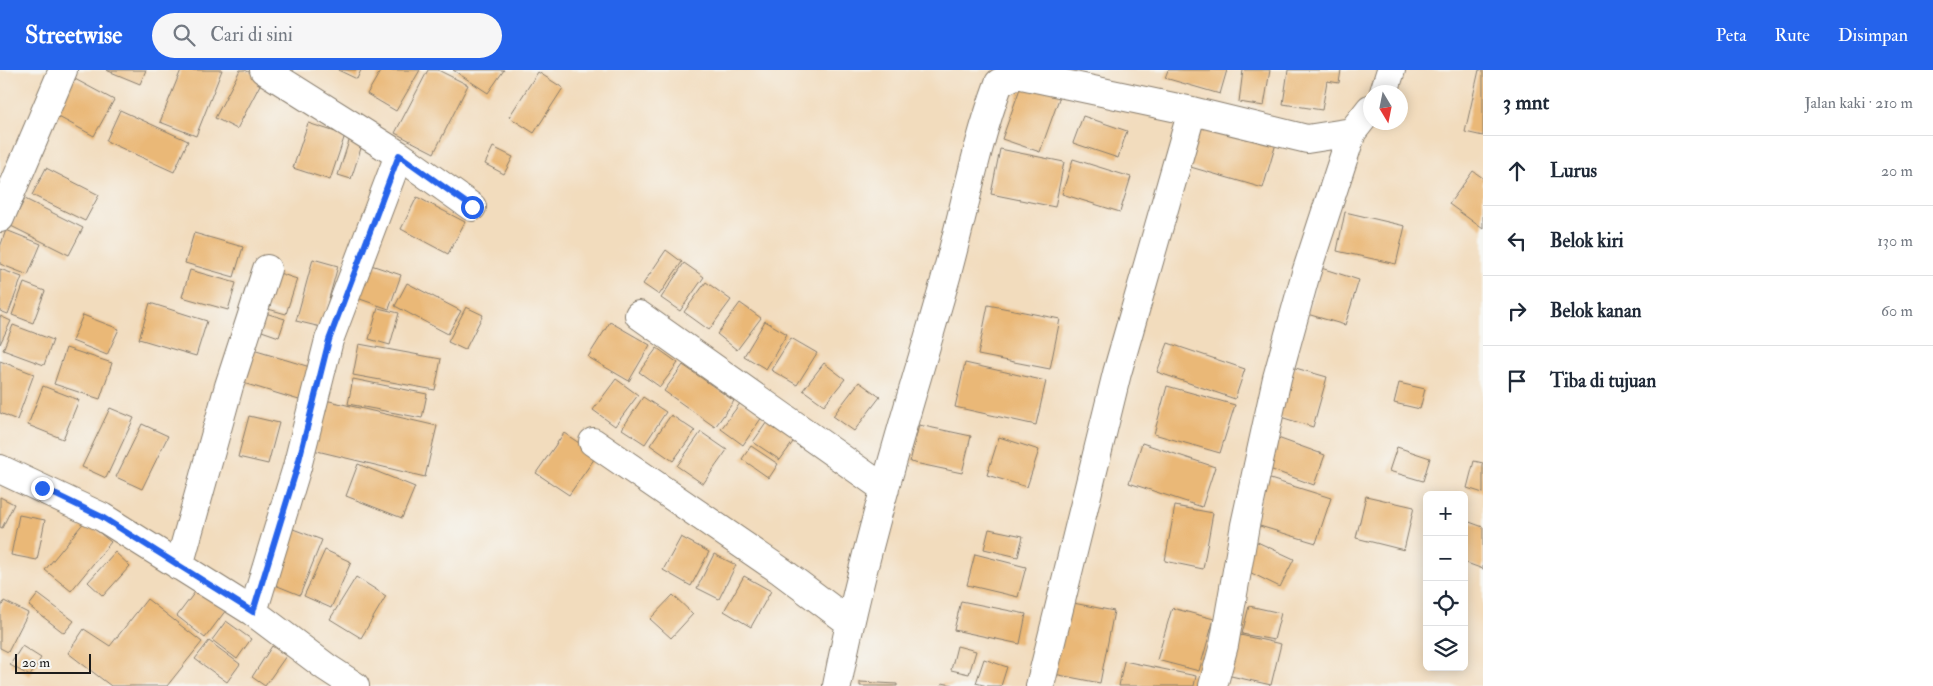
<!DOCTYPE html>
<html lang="id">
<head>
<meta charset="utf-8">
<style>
	body { margin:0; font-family:"IM FELL Double Pica",serif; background:#f6f6f7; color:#1f2937 }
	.controls { position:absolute; right:15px; bottom:15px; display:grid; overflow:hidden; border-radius:8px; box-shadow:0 2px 12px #0003 }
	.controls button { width:45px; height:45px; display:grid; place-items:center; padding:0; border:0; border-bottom:1px solid #e0e1e3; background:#fff; color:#1f2937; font:25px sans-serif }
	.compass { position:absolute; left:1363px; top:15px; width:45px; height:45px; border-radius:50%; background:#fff; box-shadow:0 2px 12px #0003; rotate:170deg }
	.scale { position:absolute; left:15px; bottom:12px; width:76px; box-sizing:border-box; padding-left:5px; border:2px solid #1c1c1c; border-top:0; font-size:14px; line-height:18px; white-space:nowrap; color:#1c1c1c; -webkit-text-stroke:4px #f6f6f2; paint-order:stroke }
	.stop { position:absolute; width:15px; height:15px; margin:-11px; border:4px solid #2563eb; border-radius:50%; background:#fff }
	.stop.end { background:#2563eb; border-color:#fff; box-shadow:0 1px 5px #0008 }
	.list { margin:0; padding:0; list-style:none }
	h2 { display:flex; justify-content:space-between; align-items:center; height:65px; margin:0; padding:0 20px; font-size:21px }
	h2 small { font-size:16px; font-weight:400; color:#747a83 }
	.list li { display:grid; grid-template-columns:32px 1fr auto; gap:15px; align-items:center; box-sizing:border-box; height:70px; padding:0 20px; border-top:1px solid #e0e1e3 }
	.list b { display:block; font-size:19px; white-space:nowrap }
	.list em { font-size:16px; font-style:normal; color:#747a83 }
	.icon { flex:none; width:28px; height:28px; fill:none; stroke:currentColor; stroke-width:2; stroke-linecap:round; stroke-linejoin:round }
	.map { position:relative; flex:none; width:1483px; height:616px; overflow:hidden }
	header { display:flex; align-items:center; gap:30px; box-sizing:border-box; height:70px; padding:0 25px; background:#2563eb; color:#fff }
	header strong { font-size:24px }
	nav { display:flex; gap:28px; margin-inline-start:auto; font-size:18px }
	.search { width:350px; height:45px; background:#f6f6f7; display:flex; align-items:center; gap:12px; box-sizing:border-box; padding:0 18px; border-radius:28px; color:#747a83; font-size:19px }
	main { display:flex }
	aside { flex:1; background:#fff }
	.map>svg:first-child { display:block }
	.building { fill:#eab877 }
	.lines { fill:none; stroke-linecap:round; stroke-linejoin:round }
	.minor-casing { stroke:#877c6c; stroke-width:30 }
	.minor { stroke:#fff; stroke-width:28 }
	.route { stroke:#2563eb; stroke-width:6 }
</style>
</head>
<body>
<header>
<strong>Streetwise</strong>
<div class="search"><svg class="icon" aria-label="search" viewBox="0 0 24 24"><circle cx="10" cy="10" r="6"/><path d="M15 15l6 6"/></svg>Cari di sini</div>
<nav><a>Peta</a><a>Rute</a><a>Disimpan</a></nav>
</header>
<main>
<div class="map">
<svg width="1483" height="616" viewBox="0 0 1483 616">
	<rect width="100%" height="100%" fill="#f6f6f2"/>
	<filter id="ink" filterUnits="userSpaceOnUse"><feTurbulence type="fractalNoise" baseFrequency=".02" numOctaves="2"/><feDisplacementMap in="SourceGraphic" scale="10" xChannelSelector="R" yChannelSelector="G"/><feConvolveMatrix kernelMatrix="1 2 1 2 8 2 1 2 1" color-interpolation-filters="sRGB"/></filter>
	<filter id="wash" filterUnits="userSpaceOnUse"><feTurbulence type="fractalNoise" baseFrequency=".0096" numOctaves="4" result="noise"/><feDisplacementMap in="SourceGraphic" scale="20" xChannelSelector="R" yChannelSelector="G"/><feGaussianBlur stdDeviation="1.12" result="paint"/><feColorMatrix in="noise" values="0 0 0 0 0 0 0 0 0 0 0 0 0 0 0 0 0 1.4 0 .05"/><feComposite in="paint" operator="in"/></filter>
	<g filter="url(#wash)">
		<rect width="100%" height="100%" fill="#f2dcbd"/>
		<g id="blocks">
			<!-- building -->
			<path class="building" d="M106,0h40l-6,14z
				M181,0h41l-26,66 -36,-14z
				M240,0h5l18,9 -26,50 -22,-11z
				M338,0h23l-4,9z
				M381,0h39l-24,41 -29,-17z
				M428,0h10l30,15 -34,68 -39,-20z
				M453,0h51l-16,23z
				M1168,0h59l-7,24 -55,-16z
				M1243,0h27l-6,36 -25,-4z
				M1288,0h53l-2,13 -12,-2 -5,29 -39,-6z
				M1479,0h4v66l-18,-4z
				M538,2l25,16 -29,45 -25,-16z
				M73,8l41,22 -20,36 -41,-22z
				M1023,10l38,13 -21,59 -38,-13z
				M120,40l68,31 -14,31 -68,-31z
				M1083,46l44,15 -9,27 -45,-15z
				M1202,48l75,22 -14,48 -76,-22z
				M308,53l37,12 -15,45 -37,-12z
				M351,65l13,4 -13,40 -13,-4z
				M493,77l20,10 -9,17 -19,-10z
				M1000,79l64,13 -9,45 -64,-13z
				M1073,89l58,18 -11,35 -58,-18z
				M46,98l53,27 -14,26 -53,-26z
				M1473,101l10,7v51l-34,-25z
				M417,127l48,25 -17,32 -47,-25z
				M25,129l58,29 -14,27 -58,-29z
				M1345,142l60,14 -9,38 -59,-13z
				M6,160l35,14 -13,31 -28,-11v-17z
				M194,163l49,14 -9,30 -49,-14z
				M666,180l16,12 -23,33 -16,-11z
				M313,189l25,7 -17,61 -25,-6z
				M684,193l20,14 -24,34 -19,-13z
				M368,194l33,11 -12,34 -32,-11z
				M1321,198l38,12 -14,45 -38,-11z
				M0,199l22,8 -14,37 -8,-3z
				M190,200l46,13 -8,27 -46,-13z
				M273,201l24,8 -11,35 -25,-7z
				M706,212l25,18 -22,30 -25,-18z
				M24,213l21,8 -12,32 -21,-8z
				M407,213l54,28 -13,23 -53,-28z
				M150,233l57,18 -11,35 -57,-17z
				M740,233l21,15 -24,32 -20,-16z
				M988,235l72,14 -10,50 -72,-14z
				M466,237l17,8 -18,35 -17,-8z
				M378,238l21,5 -9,32 -21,-6z
				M262,242l23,7 -6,18 -23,-8z
				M83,245l36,14 -12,26 -35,-14z
				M0,246l11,5 -11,23z
				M765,251l22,13 -21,35 -22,-13z
				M610,252l40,23 -21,36 -41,-24z
				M13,255l40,15 -9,25 -41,-15z
				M791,268l26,15 -20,32 -26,-15z
				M1168,273l77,26 -10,30 -78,-27z
				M359,274l82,15 -6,31 -82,-15z
				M66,278l46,15 -12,36 -46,-15z
				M657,278l21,15 -18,24 -21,-15z
				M253,280l57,17 -11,33 -56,-17z
				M0,291l34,13 -17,46 -17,-7z
				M824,293l21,16 -21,26 -21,-15z
				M965,293l81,18 -10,44 -81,-18z
				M683,295l51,36 -19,26 -51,-36z
				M1285,295l42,12 -14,50 -42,-13z
				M353,309l74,15 -5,24 -74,-14z
				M616,309l22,16 -23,31 -22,-16z
				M859,312l21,15 -26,34 -21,-15z
				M1399,313l26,6 -5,20 -26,-6z
				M43,316l36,14 -16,39 -35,-14z
				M1167,316l68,19 -15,48 -66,-19z
				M643,327l23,15 -21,32 -23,-15z
				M325,330l112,26 -12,51 -112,-27z
				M741,332l21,15 -19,28 -22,-16z
				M110,338l24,10 -28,60 -24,-11z
				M671,345l24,16 -22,30 -23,-16z
				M249,346l30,7 -11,41 -30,-7z
				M771,346l27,19 -18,25 -27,-18z
				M142,354l26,12 -26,53 -26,-12z
				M919,355l52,11 -9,37 -52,-11z
				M701,362l26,18 -24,34 -26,-18z
				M564,363l33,22 -28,40 -33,-22z
				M999,367l40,13 -12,37 -40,-12z
				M1275,367l50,18 -11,30 -50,-18z
				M1142,373l73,24 -13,40 -73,-24z
				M751,376l27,18 -9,14 -27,-19z
				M1397,377l33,11 -7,23 -34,-10z
				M1474,391l9,2v30l-16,-5z
				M358,394l57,23 -13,31 -56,-22z
				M1267,408l64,20 -15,45 -63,-19z
				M1366,426l48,11 -10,43 -48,-12z
				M0,427l14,7 -12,24 -2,-1z
				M1175,436l38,7 -10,56 -38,-8z
				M19,445l26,5 -8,40 -26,-5z
				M1464,450l19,7v42l-19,-7z
				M85,451l26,21 -40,49 -26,-21z
				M293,459l29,11 -22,55 -30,-12z
				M989,459l34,7 -5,21 -34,-8z
				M681,467l28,15 -18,34 -28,-16z
				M1253,470l41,19 -14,28 -41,-20z
				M325,480l26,12 -20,46 -27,-12z
				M115,482l15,14 -27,30 -15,-14z
				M714,484l22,11 -17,34 -22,-11z
				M975,484l51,13 -8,30 -51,-12z
				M744,506l27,15 -20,36 -27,-16z
				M356,507l30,19 -25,42 -31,-19z
				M198,518l28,22 -21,28 -28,-22z
				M38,524l36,27 -10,12 -35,-27z
				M673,525l20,19 -22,24 -21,-19z
				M147,529l55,43 -35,44h-56l-43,-33 16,-24 26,17z
				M4,531l24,12 -20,39 -8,-4v-38z
				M961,531l65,13 -6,30 -66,-14z
				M1068,532l46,9 -14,72 -46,-9z
				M1249,536l32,7 -7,27 -32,-6z
				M1172,538l42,11 -15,52 -42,-11z
				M226,551l25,18 -14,20 -25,-19z
				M1231,563l50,11 -10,41 -49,-11z
				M209,571l31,23 -13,18 -32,-23z
				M22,576l19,12 -11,18 -20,-11z
				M272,576l14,10 -21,30 -13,-9z
				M957,576l19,5 -7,23 -18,-4z
				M984,589l23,8 -6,19h-14l-11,-3z
				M1124,591l72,15 -2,10h-75z
				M860,612l37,2v2h-37z
				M942,613l11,2 -1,1h-11z"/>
		</g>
	</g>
	<g filter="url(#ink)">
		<use href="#blocks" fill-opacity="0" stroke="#877c6c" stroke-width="1"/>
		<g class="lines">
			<defs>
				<path id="minor" d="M264,0l135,85 73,52
					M1384,22l7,-22
					M0,148l63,-148
					M639,245l246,174
					M593,372l188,129 68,51
					M0,399l102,48 151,95 73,55 29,19
					M179,496l50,-180 38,-117
					M253,542l44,-145 32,-127 70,-185
					M837,616c26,-136 69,-269 107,-402 19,-67 31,-136 55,-201l18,-9 175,37 115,28 45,-7 18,-23
					M1040,616l77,-313 75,-262
					M1213,616l11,-41 21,-120 32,-147 29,-105 46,-141"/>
			</defs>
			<!-- minor casing -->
			<use href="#minor" class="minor-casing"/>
			<!-- minor -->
			<use href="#minor" class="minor"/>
		</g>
	</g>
	<g class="lines" filter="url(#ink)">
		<!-- route -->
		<path class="route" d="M42,418l60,29 151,95 44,-144 32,-128 70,-185 73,52"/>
	</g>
</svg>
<div class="controls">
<button>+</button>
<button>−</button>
<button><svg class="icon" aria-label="locate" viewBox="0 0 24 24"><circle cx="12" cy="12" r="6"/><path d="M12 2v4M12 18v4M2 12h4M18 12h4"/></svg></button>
<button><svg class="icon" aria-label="layers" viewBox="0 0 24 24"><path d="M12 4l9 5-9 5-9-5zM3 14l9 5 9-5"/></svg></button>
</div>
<svg class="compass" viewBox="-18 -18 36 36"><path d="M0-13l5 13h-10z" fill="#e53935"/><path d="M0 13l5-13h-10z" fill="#747a83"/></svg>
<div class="scale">20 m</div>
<div class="stop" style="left:472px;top:137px"></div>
<div class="stop end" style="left:42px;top:418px"></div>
</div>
<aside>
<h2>3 mnt<small>Jalan kaki · 210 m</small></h2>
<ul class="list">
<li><svg class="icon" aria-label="ahead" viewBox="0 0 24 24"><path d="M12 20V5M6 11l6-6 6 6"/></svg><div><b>Lurus</b></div><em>20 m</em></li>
<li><svg class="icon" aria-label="left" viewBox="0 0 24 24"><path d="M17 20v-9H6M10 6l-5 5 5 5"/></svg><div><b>Belok kiri</b></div><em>130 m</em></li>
<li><svg class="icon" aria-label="right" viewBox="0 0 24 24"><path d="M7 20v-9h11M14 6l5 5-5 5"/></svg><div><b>Belok kanan</b></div><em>60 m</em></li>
<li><svg class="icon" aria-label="arrive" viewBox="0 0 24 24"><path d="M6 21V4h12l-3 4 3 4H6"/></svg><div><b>Tiba di tujuan</b></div></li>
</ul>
</aside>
</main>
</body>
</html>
